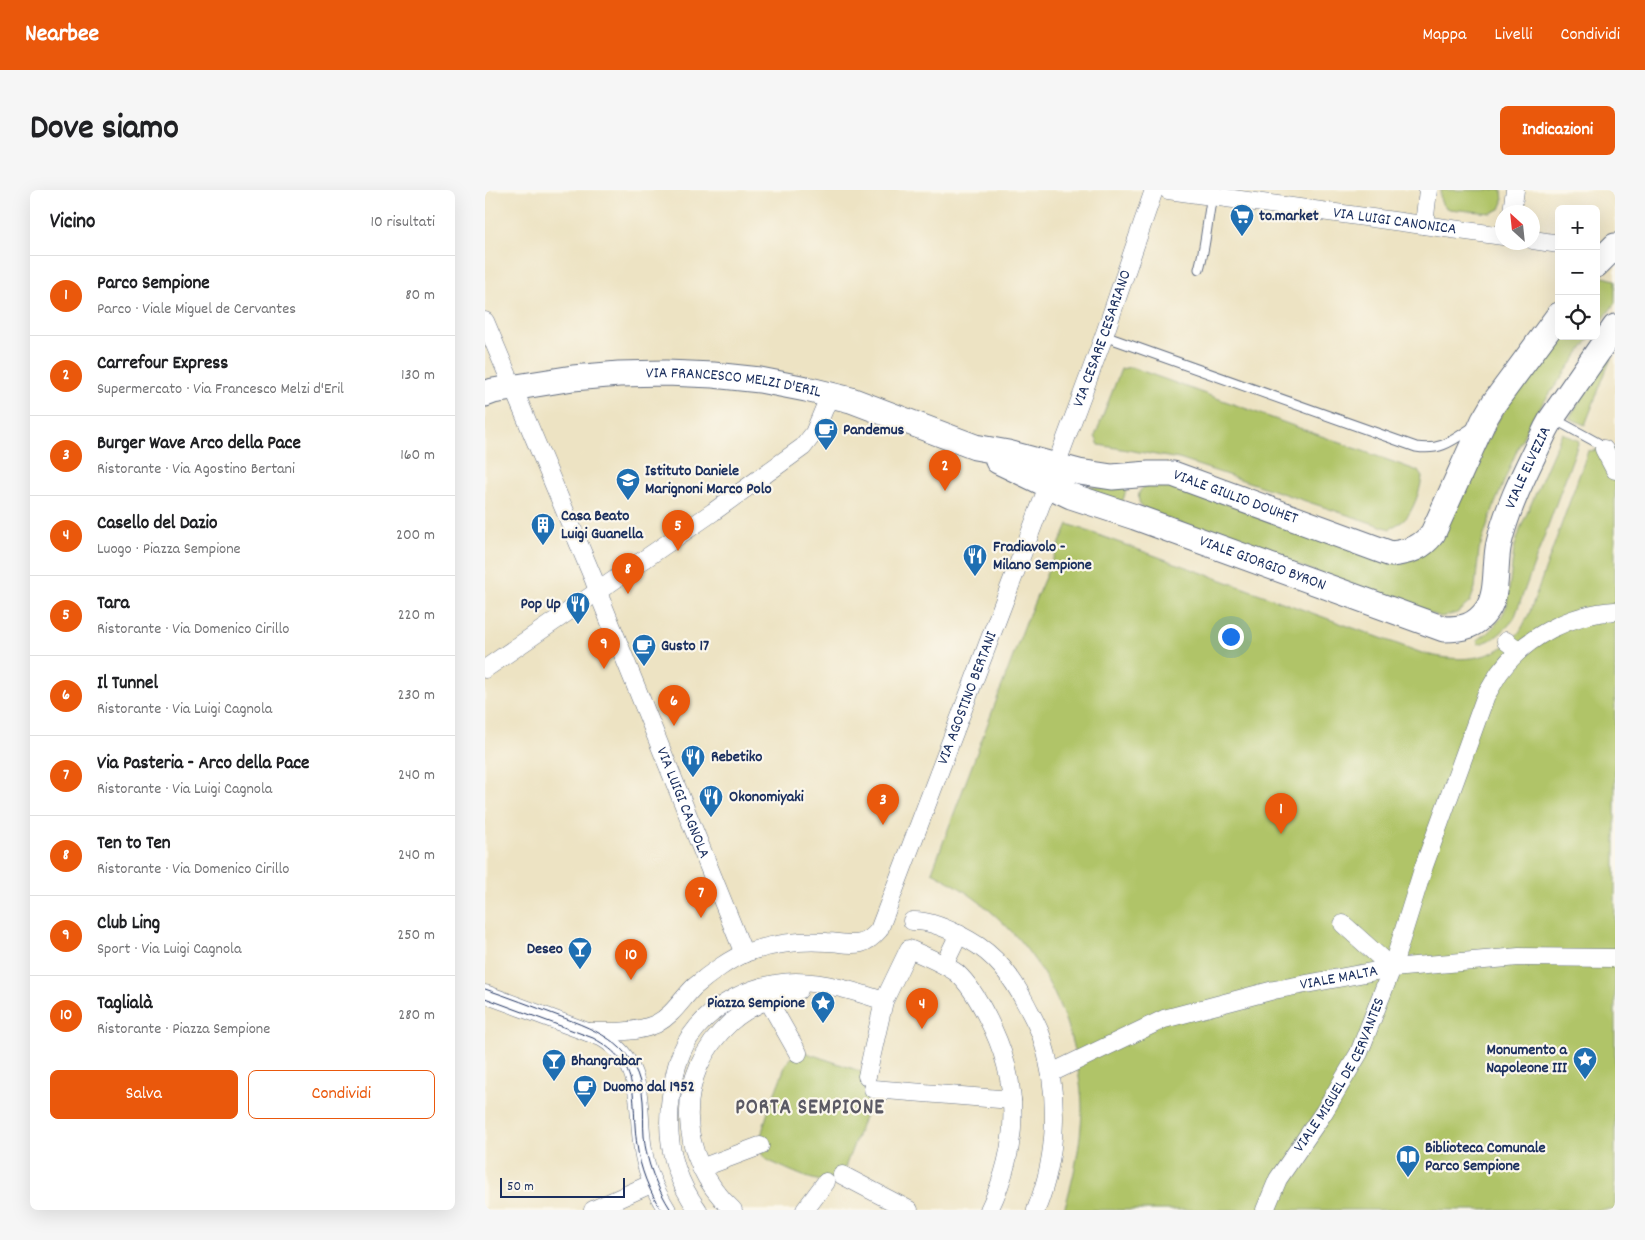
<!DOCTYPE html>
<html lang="it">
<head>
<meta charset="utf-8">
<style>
	body { margin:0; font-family:Dekko,sans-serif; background:#f6f6f6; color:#202124 }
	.controls { position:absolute; right:15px; top:15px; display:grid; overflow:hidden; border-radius:8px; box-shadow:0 5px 20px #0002 }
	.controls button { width:45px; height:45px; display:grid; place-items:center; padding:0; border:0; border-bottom:1px solid #e0e0e0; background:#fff; color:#202124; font:25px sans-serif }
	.compass { position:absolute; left:1010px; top:15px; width:45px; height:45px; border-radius:50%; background:#fff; box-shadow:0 5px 20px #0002; rotate:333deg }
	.scale { position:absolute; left:15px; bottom:12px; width:125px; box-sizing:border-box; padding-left:5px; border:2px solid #1b2f5e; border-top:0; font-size:14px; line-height:18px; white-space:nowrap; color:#1b2f5e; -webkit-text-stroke:4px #fbf7ec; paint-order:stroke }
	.you { position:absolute; left:745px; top:446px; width:18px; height:18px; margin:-12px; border:4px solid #fff; border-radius:50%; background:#1a73e8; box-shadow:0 0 0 8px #1a73e833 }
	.badge { display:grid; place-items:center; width:32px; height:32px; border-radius:50%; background:#ea580c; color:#fff; font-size:16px; font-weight:700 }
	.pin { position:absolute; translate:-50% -41px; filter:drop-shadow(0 1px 2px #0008) }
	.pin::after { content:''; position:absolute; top:26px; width:18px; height:15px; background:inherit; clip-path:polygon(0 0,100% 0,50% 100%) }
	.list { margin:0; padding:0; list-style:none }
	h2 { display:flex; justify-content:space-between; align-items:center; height:65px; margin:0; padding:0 20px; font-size:21px }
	h2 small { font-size:16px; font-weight:400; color:#757577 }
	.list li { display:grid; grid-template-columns:32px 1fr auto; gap:15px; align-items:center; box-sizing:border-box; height:80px; padding:0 20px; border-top:1px solid #e0e0e0 }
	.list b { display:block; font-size:19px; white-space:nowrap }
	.list p { margin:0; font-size:16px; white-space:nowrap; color:#757577 }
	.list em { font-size:16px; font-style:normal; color:#757577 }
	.actions { display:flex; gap:10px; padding:15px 20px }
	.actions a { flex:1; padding:11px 0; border:1px solid #ea580c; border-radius:8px; text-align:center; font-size:18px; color:#ea580c }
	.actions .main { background:#ea580c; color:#fff }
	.icon { flex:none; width:28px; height:28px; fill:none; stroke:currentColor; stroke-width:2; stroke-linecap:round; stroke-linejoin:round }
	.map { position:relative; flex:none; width:1130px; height:1020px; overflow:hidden; border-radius:8px }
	header { display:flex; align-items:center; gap:30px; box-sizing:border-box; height:70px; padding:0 25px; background:#ea580c; color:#fff }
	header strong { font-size:24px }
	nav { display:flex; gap:28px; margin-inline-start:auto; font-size:18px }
	.intro { display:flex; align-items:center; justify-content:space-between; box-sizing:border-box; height:120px; padding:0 30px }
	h1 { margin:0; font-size:35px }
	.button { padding:12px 22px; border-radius:8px; background:#ea580c; color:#fff; font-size:18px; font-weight:700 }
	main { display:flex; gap:30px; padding:0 30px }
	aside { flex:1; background:#fff; border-radius:8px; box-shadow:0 5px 20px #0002 }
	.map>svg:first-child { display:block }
	.green { fill:#b0c468; stroke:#667a63 }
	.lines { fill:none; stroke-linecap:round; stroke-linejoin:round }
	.lane-casing { stroke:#646e81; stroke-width:11 }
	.street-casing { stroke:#646e81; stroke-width:19 }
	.secondary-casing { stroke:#646e81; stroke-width:27 }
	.lane { stroke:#fff; stroke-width:9 }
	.street { stroke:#fff; stroke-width:18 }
	.secondary { stroke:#fff; stroke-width:25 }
	.tram { stroke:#1b2f5e; stroke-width:1 }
	.labels { text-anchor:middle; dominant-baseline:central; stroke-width:4.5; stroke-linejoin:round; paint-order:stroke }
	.poi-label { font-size:16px; font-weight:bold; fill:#1b2f5e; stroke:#fbf7ec; text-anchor:start }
	.street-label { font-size:16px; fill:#1b2f5e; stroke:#fbf7ec }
	.district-label { font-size:21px; font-weight:bold; letter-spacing:1px; fill:#5a5964; stroke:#fbf7ec }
</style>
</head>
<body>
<header>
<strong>Nearbee</strong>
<nav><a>Mappa</a><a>Livelli</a><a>Condividi</a></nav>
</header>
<div class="intro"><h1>Dove siamo</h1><a class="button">Indicazioni</a></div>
<main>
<aside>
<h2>Vicino<small>10 risultati</small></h2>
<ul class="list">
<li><span class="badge">1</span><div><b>Parco Sempione</b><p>Parco · Viale Miguel de Cervantes</p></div><em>80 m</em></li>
<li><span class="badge">2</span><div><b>Carrefour Express</b><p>Supermercato · Via Francesco Melzi d'Eril</p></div><em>130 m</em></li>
<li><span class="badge">3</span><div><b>Burger Wave Arco della Pace</b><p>Ristorante · Via Agostino Bertani</p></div><em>160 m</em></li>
<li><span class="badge">4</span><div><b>Casello del Dazio</b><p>Luogo · Piazza Sempione</p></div><em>200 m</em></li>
<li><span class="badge">5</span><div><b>Tara</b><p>Ristorante · Via Domenico Cirillo</p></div><em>220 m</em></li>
<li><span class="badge">6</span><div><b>Il Tunnel</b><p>Ristorante · Via Luigi Cagnola</p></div><em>230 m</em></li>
<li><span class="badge">7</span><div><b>Via Pasteria - Arco della Pace</b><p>Ristorante · Via Luigi Cagnola</p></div><em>240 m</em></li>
<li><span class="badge">8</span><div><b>Ten to Ten</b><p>Ristorante · Via Domenico Cirillo</p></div><em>240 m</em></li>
<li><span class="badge">9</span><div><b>Club Ling</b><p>Sport · Via Luigi Cagnola</p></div><em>250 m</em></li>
<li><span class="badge">10</span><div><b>Taglialà</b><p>Ristorante · Piazza Sempione</p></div><em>280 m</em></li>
</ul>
<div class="actions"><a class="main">Salva</a><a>Condividi</a></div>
</aside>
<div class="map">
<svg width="1130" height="1020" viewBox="0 0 1130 1020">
	<rect width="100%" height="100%" fill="#fbf7ec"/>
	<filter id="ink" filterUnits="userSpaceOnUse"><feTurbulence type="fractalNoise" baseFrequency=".02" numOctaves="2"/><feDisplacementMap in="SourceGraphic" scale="10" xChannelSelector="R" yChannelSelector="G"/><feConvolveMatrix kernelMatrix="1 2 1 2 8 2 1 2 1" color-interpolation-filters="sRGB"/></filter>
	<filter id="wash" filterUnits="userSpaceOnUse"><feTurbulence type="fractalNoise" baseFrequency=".0096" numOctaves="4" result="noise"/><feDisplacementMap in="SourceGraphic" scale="20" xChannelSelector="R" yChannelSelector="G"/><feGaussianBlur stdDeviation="1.12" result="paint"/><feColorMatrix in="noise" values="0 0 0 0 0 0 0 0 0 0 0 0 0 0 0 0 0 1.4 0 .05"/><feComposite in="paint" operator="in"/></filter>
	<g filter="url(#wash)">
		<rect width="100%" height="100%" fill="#ede3c3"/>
		<!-- green -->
		<path class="green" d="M956,0h61l1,12 -3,7 -9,4 -42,-4c-9,-3 -10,-11 -8,-19z
			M1115,86l15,4v23l-19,26v-47z
			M1074,146h32l-60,84 -14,30 -23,56 -15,44 -4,38 -5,14 -13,11 -16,4 -292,-105 -9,-7c-9,-27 24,-20 39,-17l225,76 81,-120 21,-38z
			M1123,167l3,1 -26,67 -16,-7z
			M646,177l287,104 4,6c-1,11 -9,36 -19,44 -4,3 -9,4 -13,8l-211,-70 -80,-14 -4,-9 26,-67z
			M1077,243l17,8 -65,178c-10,12 -20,22 -36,25l-1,-4c14,-8 24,-20 30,-35l7,-56 7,-22z
			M1130,258v762h-551c10,-33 17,-66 18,-101 0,-16 -3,-33 -6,-49 -16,-84 -68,-149 -144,-188l95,-253 41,-95 354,129c34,9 69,10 95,-18 5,-6 8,-14 12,-21l59,-163z
			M596,296l22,2h24l-5,15z
			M319,862l56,19 13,23 -29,76c-2,3 -5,7 -8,9 -14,9 -50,-11 -65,-17 -5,-3 -9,-5 -10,-11 -5,-16 19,-70 25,-87l6,-7z"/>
	</g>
	<g filter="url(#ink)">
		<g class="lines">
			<defs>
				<path id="lane" d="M714,79c7,-24 8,-48 13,-73
					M619,146l312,111c26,4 37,-7 57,-20
					M1069,229l44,24 6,6"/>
				<g id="street">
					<path id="s1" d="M683,0l335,46"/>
					<path d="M1027,22l3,-22"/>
					<path d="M939,35l4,-35"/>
					<path d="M1048,50l26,4"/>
					<path id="s2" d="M0,131l109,259 7,20 143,354"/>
					<path d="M1119,259l11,21"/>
					<path d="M1021,451l13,10"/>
					<path d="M0,479l228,-157 90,-65 11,-14 16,-38"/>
					<path d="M427,731c18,-1 41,10 57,19 27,15 43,37 57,64 5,10 11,20 15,31 19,57 17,120 -5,175"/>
					<path d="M858,734l49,44"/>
					<path d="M459,775l15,-31"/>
					<path d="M0,804l116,43c46,26 35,70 42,113 3,21 13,42 24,60"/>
					<path d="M283,810l30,53"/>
					<path id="s3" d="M103,842c22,0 48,1 68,-8 17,-9 25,-24 38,-37 13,-11 38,-30 54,-35 25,-8 54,-12 79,-10 12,0 23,4 34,1 8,-2 13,-7 18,-13l177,-465 48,-129 50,-146"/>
					<path id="s4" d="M566,883l113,-54 110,-29 118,-22 127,-11 96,1"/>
					<path d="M382,886l17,-75 25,-52c16,7 34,14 48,24 13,12 22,28 30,44 34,64 33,129 2,193"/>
					<path d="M388,899l139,11"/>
					<path d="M216,978l59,-22"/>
					<path d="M357,985l67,35"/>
					<path d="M108,1020l60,-27"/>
					<path d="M213,1020c-25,-34 -33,-73 -27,-114 3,-20 7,-41 18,-58 24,-35 64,-55 107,-56 29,0 61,10 88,19"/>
					<path d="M248,1020c-57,-52 -60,-136 -2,-188 19,-17 44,-26 68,-32"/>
					<path d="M320,1020l21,-28"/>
					<path id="s5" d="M780,1020l13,-31 46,-67 35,-59 33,-85 32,-102 62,-171c5,-7 9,-16 14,-23 26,-36 71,-58 115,-61"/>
				</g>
				<g id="secondary">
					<path d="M1111,75l19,-19"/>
					<path id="s6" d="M0,204l8,-3 80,-13 46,-4 47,-1 47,2 47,5 46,9 45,11 124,47 33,6 71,19 33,5 37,-3h24l218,80c18,-2 31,-6 42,-21l51,-113 10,-17 65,-88"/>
					<path id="s7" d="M513,271l73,35 64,21 309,112c18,0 31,-2 43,-19 12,-17 7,-47 12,-67 9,-39 30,-78 47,-114l6,-11 63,-91"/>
				</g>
			</defs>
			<!-- lane casing -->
			<use href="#lane" class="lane-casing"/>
			<!-- street casing -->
			<use href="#street" class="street-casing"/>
			<!-- secondary casing -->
			<use href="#secondary" class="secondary-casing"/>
			<!-- lane -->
			<use href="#lane" class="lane"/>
			<!-- street -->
			<use href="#street" class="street"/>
			<!-- secondary -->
			<use href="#secondary" class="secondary"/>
			<!-- tram -->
			<path class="tram" d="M0,799c24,8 47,17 71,26 46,17 83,31 87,86 1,12 0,23 1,35 2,26 13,52 27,74
				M0,808l108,40c51,27 37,60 44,107 3,24 12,45 24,65"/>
		</g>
	</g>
	<!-- icons -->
	<defs>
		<symbol id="supermarket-pin" viewBox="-11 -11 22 30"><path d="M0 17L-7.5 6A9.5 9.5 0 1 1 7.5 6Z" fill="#1f6fb2" stroke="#fbf7ec"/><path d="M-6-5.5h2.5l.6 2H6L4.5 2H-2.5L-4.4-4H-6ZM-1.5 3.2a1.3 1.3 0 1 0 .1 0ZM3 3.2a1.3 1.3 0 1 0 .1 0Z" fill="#fff"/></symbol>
		<symbol id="cafe-pin" viewBox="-11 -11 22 30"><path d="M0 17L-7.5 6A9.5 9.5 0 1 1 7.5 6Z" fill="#1f6fb2" stroke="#fbf7ec"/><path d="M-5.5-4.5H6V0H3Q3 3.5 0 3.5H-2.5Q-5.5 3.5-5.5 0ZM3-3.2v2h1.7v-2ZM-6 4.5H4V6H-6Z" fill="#fff"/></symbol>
		<symbol id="school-pin" viewBox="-11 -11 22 30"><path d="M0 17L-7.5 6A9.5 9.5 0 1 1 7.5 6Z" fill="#1f6fb2" stroke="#fbf7ec"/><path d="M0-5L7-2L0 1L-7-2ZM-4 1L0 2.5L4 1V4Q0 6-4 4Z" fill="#fff"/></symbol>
		<symbol id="building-pin" viewBox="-11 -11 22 30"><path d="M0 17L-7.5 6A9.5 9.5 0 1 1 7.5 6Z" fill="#1f6fb2" stroke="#fbf7ec"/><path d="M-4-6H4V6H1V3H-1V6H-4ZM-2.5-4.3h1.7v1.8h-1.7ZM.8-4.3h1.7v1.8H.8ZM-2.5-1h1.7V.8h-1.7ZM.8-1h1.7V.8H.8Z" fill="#fff"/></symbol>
		<symbol id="restaurant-pin" viewBox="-11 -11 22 30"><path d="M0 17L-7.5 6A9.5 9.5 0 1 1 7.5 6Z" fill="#1f6fb2" stroke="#fbf7ec"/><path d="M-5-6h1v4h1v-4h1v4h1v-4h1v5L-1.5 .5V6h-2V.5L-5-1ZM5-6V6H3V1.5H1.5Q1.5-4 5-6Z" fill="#fff"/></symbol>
		<symbol id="bar-pin" viewBox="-11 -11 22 30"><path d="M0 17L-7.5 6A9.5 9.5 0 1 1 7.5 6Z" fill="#1f6fb2" stroke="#fbf7ec"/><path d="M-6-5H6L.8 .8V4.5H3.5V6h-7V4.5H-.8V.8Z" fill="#fff"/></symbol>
		<symbol id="sight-pin" viewBox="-11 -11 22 30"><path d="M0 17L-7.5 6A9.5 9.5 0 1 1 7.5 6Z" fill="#1f6fb2" stroke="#fbf7ec"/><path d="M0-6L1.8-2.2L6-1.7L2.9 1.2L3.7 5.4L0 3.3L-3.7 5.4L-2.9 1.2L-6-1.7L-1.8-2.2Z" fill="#fff"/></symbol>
		<symbol id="library-pin" viewBox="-11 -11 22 30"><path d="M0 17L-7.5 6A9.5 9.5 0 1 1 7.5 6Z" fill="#1f6fb2" stroke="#fbf7ec"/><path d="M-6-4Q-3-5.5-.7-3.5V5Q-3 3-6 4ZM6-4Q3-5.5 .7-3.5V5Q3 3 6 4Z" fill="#fff"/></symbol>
	</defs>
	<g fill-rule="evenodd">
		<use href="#supermarket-pin" x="743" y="12" width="28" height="38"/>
		<use href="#cafe-pin" x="327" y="226" width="28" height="38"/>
		<use href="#school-pin" x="129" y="276" width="28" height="38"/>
		<use href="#building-pin" x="44" y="321" width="28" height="38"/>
		<use href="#restaurant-pin" x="476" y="352" width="28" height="38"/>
		<use href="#restaurant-pin" x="79" y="400" width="28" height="38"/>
		<use href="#cafe-pin" x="145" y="442" width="28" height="38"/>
		<use href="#restaurant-pin" x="194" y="553" width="28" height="38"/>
		<use href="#restaurant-pin" x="212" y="593" width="28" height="38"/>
		<use href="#bar-pin" x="81" y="745" width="28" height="38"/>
		<use href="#sight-pin" x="324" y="799" width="28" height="38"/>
		<use href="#sight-pin" x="1086" y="855" width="28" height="38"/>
		<use href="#bar-pin" x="55" y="857" width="28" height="38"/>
		<use href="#cafe-pin" x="86" y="883" width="28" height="38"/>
		<use href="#library-pin" x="909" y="953" width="28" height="38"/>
	</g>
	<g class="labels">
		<!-- poi labels -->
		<g class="poi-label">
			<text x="774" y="26">to.market</text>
			<text x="358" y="240">Pandemus</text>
			<text x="160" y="281">Istituto Daniele<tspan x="160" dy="18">Marignoni Marco Polo</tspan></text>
			<text x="76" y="326">Casa Beato<tspan x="76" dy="18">Luigi Guanella</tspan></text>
			<text x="508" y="357">Fradiavolo -<tspan x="508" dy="18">Milano Sempione</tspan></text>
			<text x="76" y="414" text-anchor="end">Pop Up</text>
			<text x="176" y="456">Gusto 17</text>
			<text x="226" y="567">Rebetiko</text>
			<text x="244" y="607">Okonomiyaki</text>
			<text x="78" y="759" text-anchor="end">Deseo</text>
			<text x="320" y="813" text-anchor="end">Piazza Sempione</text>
			<text x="1082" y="860" text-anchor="end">Monumento a<tspan x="1082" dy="18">Napoleone III</tspan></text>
			<text x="86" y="871">Bhangrabar</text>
			<text x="118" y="897">Duomo dal 1952</text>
			<text x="940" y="958">Biblioteca Comunale<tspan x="940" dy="18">Parco Sempione</tspan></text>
		</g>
		<!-- street labels -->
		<g class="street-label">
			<text stroke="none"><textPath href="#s1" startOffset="229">VIA LUIGI CANONICA</textPath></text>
			<text stroke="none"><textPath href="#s3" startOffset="956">VIA CESARE CESARIANO</textPath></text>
			<text stroke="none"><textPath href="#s6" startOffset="251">VIA FRANCESCO MELZI D'ERIL</textPath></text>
			<text stroke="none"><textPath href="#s7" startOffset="676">VIALE ELVEZIA</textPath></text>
			<text stroke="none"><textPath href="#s6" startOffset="771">VIALE GIULIO DOUHET</textPath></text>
			<text stroke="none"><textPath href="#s7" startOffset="284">VIALE GIORGIO BYRON</textPath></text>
			<text stroke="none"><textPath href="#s3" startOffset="572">VIA AGOSTINO BERTANI</textPath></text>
			<text stroke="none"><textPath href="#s2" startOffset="521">VIA LUIGI CAGNOLA</textPath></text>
			<text stroke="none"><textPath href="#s4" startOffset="305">VIALE MALTA</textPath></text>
			<text stroke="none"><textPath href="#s5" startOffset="155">VIALE MIGUEL DE CERVANTES</textPath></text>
		</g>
		<!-- district labels -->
		<g class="district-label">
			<text x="325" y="919">PORTA SEMPIONE</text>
		</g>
	</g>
</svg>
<div class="controls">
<button>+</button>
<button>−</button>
<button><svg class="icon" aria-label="locate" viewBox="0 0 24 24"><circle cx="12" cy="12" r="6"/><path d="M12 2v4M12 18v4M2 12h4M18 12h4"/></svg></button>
</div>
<svg class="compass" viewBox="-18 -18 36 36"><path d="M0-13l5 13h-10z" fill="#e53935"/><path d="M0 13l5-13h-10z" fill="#757577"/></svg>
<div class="scale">50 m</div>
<div class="you"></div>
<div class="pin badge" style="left:796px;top:644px">1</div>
<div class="pin badge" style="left:460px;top:301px">2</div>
<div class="pin badge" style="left:398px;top:635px">3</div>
<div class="pin badge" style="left:437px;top:839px">4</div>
<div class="pin badge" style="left:193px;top:361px">5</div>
<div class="pin badge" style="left:189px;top:536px">6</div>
<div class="pin badge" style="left:216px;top:728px">7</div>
<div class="pin badge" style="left:143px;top:404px">8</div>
<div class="pin badge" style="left:119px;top:479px">9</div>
<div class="pin badge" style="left:146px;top:790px">10</div>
</div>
</main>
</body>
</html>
